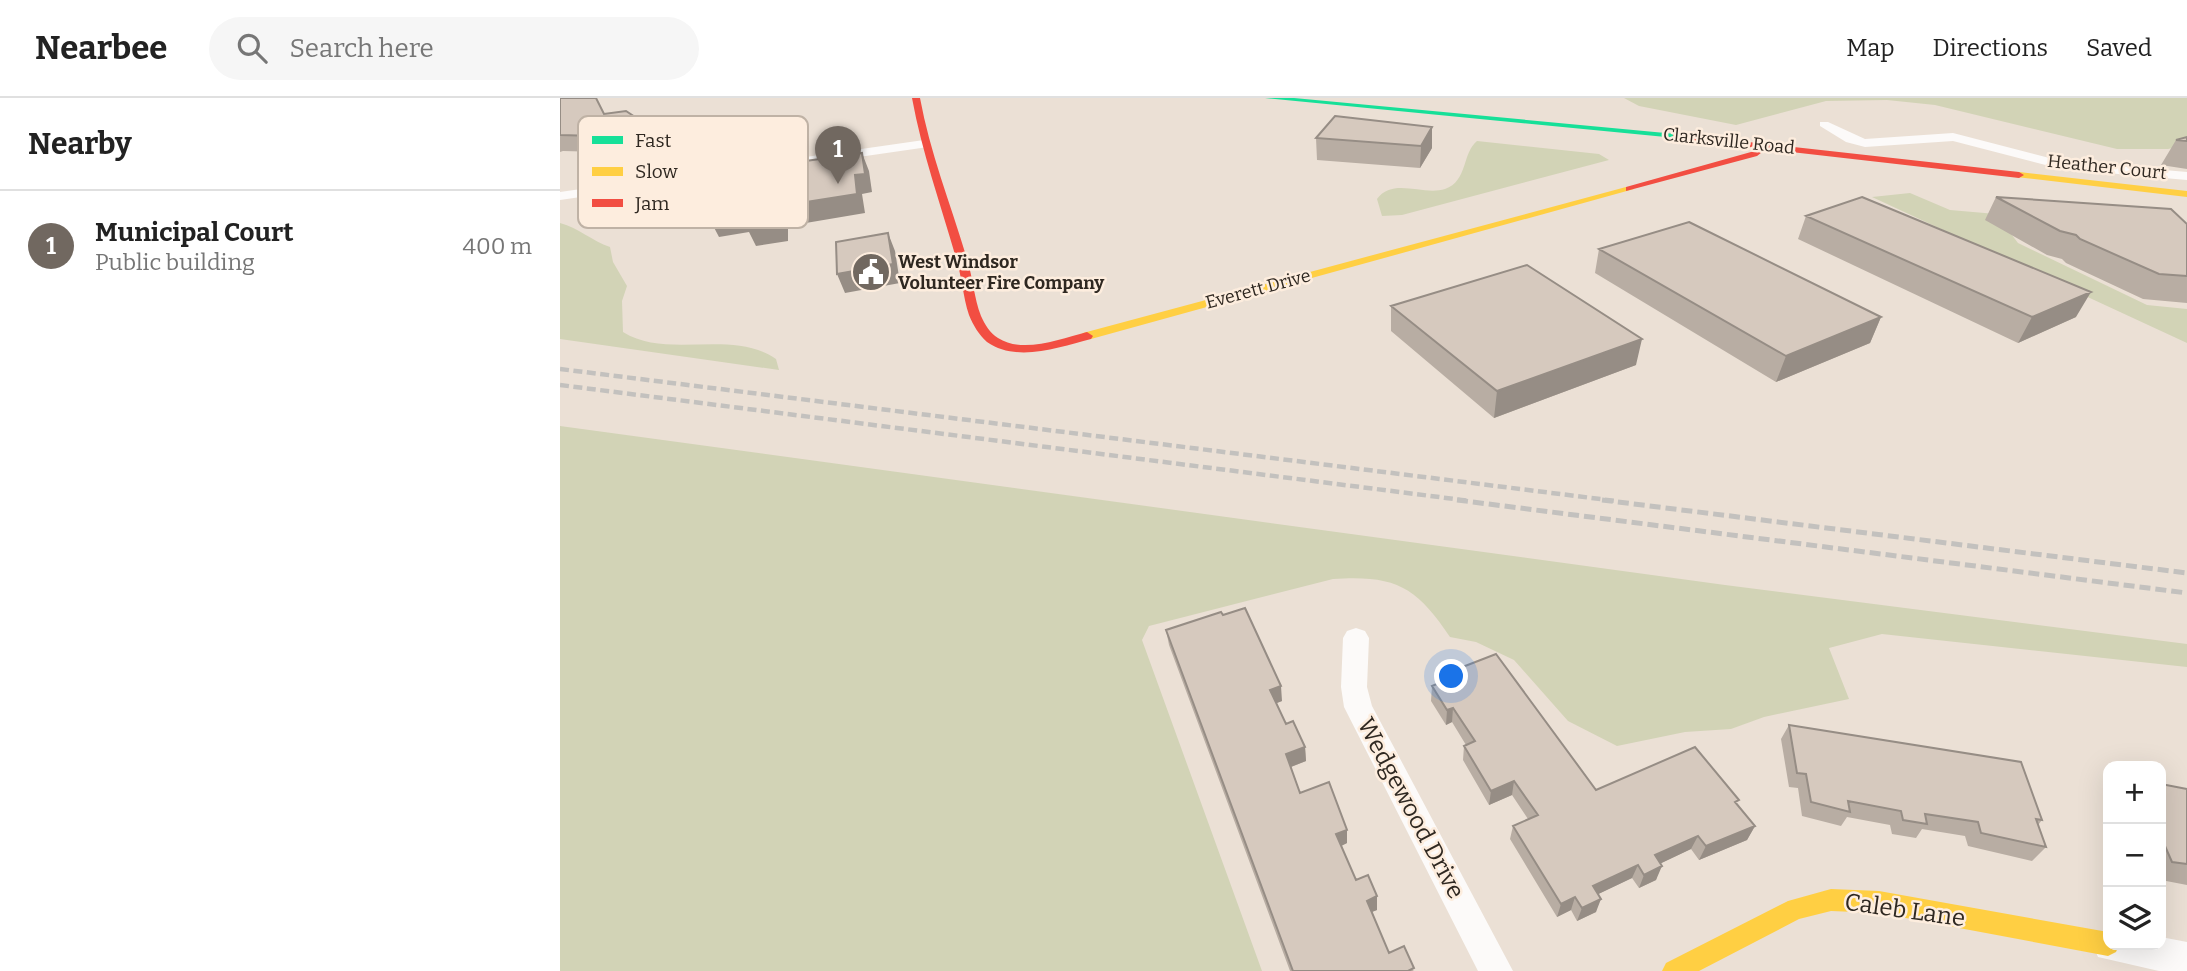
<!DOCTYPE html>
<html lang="en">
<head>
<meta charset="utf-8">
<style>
	body { margin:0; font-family:Bitter,serif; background:#f6f6f6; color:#222 }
	.controls { position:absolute; right:21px; bottom:21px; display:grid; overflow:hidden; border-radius:14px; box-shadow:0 7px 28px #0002 }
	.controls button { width:63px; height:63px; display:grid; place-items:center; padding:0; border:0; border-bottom:2px solid #e0e0e0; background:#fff; color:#222; font:35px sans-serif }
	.you { position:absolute; left:892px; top:579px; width:24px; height:24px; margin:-18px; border:5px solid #fff; border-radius:50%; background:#1a73e8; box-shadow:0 0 0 10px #1a73e833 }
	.badge { display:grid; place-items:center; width:46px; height:46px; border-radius:50%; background:#716860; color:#fff; font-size:23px; font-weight:700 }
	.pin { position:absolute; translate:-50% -58px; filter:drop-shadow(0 2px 4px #0008) }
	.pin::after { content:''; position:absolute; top:37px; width:24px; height:21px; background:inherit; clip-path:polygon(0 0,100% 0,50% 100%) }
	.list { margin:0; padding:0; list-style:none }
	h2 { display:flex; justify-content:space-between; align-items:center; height:91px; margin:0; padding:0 28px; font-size:30px }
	h2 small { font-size:23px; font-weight:400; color:#767676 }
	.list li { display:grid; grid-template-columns:46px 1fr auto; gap:21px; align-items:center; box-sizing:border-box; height:112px; padding:0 28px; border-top:2px solid #e0e0e0 }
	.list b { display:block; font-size:26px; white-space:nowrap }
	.list p { margin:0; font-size:23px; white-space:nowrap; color:#767676 }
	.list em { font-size:23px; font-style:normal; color:#767676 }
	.icon { flex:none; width:38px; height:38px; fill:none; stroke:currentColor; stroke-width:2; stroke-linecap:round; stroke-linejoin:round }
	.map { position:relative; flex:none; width:1627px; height:873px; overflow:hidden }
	header { display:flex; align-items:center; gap:42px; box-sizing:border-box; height:98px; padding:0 35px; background:#fff; border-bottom:2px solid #e0e0e0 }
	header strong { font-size:33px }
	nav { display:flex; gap:38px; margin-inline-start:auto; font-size:24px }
	.search { width:490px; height:63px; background:#f6f6f6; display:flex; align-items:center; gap:18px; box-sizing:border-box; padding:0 24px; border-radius:38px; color:#767676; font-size:26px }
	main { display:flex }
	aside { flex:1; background:#fff }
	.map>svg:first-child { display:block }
	.green { fill:#d2d3b6 }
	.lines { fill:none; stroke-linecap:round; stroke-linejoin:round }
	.street { fill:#fcfaf9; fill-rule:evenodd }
	.fast { fill:#16e098; fill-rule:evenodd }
	.slow { fill:#ffcf43; fill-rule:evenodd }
	.jam { fill:#f24e42; fill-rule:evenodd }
	.rail-far1 { stroke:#c3c1be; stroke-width:4.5; stroke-dasharray:9 4.5; stroke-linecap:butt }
	.rail { stroke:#c3c1be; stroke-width:5; stroke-dasharray:11 5; stroke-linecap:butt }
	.wall { fill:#b8ada3 }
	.shaded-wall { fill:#968d85 }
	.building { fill:#d6c9be; stroke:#968d85; stroke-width:2 }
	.labels { text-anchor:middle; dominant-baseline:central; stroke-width:5; stroke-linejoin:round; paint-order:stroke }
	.far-street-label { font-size:18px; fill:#2f2821; stroke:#fdedde }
	.far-poi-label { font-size:18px; font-weight:bold; fill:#2f2821; stroke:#fdedde; text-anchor:start }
	.near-street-label { font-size:24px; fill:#2f2821; stroke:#fdedde }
	.key { fill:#fdedde; stroke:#bfb2a5; stroke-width:2 }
	.key-label { font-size:19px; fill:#2f2821 }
</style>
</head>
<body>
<header>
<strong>Nearbee</strong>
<div class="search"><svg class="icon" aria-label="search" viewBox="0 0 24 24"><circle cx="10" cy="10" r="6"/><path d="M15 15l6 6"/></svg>Search here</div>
<nav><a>Map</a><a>Directions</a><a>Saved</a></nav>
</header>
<main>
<aside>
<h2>Nearby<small></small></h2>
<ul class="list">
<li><span class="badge">1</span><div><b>Municipal Court</b><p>Public building</p></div><em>400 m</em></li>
</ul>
</aside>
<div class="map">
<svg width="1627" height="873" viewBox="0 0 1627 873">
	<rect width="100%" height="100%" fill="#ebe0d5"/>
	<!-- green -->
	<path class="green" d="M1064,0h563v47l-19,4h-51l-182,-44 -48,-5 -61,1 -90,24 -97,-19z
		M917,43l122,13 10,6 -207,55 -20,1 -5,-17c16,-22 46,-3 68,-10 23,-8 17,-36 32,-48z
		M1350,95l40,17 46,4 22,29 129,62 40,4v34l-315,-146z
		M0,125c19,5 32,18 50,24l3,15 14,24 -5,15 1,31c45,28 108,-4 153,27l3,11 -219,-31z
		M0,328l1165,159 462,59v23l-305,-33 -53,14 20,51 -85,18 -33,12 -46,3 -68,14 -49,-25 -54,-61 -38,-18 -26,-5c-34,-51 -55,-62 -117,-58l-184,47 -7,14 120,331h-702z"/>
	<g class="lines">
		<!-- street -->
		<path class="street" d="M1260,24h8l37,17 88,-6 108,28 126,11v8l-126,-11 -108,-28 -88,6 -19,-5 -26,-16z
			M364,42l6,4 -2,3 -368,53v-8z
			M796,530l9,3 4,7 -2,49 5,19 141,265h-35l-134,-264 -3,-20 2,-49 4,-7z
			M1548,831v16h53v-8l26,5v29h-28l-61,-14 -5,-12 5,-12z"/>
		<!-- fast -->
		<path class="fast" d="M705,0h29l382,36 4,2 -4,2z"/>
		<!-- slow -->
		<path class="slow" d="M1459,74l168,19v6l-171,-20 -2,-2z
			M1066,89l8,2 -543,150h-8l-2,-3 2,-3z
			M1271,791l48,2 229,41v13h11l-3,7 -8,4 -229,-43 -48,-2 -32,8 -100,52h-37l4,-8 122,-62z"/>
		<!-- jam -->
		<path class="jam" d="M352,0h8c10,55 31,107 47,161 6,19 7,39 14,57 4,9 9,17 17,22 25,16 62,1 89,-6l6,4 -2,3c-31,8 -74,24 -104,3 -8,-7 -14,-17 -18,-27 -6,-18 -7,-38 -13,-57 -15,-53 -34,-105 -44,-160z
			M1116,36l343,38 5,3 -5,3 -253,-29 -9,7 -131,35v-4l125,-35 6,-4 -84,-10v-4z"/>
		<!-- rail-far1 -->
		<path class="rail-far1" d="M0,271l1056,132
			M0,287l910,116"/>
		<!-- rail -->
		<path class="rail" d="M897,402l730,93
			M1042,402l585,73"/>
	</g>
	<!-- wall -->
	<path class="wall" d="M0,0l45,16 54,29 -19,10 -77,-2 -3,1z
		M775,18l97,32 -12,20 -103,-8 -1,-22z
		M1627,39v32l-26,-4 15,-25z
		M1436,99l191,27v79l-44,-4 -77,-36 -4,-4 -15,-4 -62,-35z
		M1246,118l270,101 -58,26 -220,-104z
		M1039,151l282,68 -11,26 -94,39 -181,-109z
		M831,208l245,59 -142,53 -103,-87z
		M606,532l116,71 -6,2 10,21 19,23 1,14 -15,6 9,26 47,50 -6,3 15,34 21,16v14l-6,2 18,41 25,18h-124l-121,-326z
		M887,575l149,117 141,14 18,22 -8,14 -48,20 -8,-11 -30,14 -5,17 -17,8 -7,-10 -34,16 -2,18 -19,9 -6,-11 -14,7 -47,-78 3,-13 15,-7 -16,-24 -23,10 -26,-45 1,-14 2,-1 -14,-23 -6,3 -15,-24 1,-15 14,-6z
		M1229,627l253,95 -4,5 8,22 -14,14 -64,-15 -3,-10 -43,-7 -6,9 -24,-4 -2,-9 -43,-8 -6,9 -39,-10 -4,-28 -9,-1 -8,-48z
		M1601,686l26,5v96l-26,-5z"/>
	<!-- shaded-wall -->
	<path class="shaded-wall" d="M90,29l9,16 -19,10 -9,-16z
		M872,29v21l-12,20 1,-22z
		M302,55l7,18 3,21 -10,2 3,19 -77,13v15l-32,5 -7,-14 -30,5 -10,-19 71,-12 75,-31z
		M153,97l9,19 -36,6 -10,-19z
		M328,135l7,18 5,32 -55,10 -8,-19z
		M1531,194l-15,25 -58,26 14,-26z
		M1321,219l-11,26 -94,39 10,-26z
		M1082,241l-6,26 -142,53 3,-27z
		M721,588l1,15 -10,4 -2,-15z
		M893,610l-1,14 -6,3 1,-15z
		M745,649l1,14 -18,7 -2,-14z
		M954,683l-2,14 -23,10 2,-14z
		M1195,728l-8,14 -48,20 7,-14z
		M787,732v13l-10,5 -1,-14z
		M1138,738l-7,13 -42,20 6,-14z
		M1078,767l-6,13 -44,21 5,-13z
		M1102,768l-6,14 -17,8 5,-13z
		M817,798v14l-10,4v-13z
		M1015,799l-4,13 -14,7 4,-13z
		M1041,801l-5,13 -19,9 5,-13z"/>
	<!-- building -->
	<path class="building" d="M0,0h36l8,16 22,-3 24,16 -19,10 -71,-2z
		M775,18l97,11 -11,19 -105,-8z
		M1627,39v4l-11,-1z
		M302,55l3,21 -10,1 2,19 -77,12 -1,15 -33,5 2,-15 -39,7 4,-23 -37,6 5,-22z
		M1302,99l229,95 -59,25 -226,-101z
		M1436,99l175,12 16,15v52l-28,-2 -79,-35 -4,-4 -16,-4z
		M1129,124l192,95 -95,39 -187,-107z
		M328,135l5,31 -56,10 -1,-32z
		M967,167l115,74 -145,52 -106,-85z
		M685,510l36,78 -11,4 16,34 7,-3 12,26 -19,7 14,39 29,-11 18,48 -11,4 20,46 12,-5 9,21 -10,5 22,52 15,-7 10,22 -6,3h-115l-127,-341 55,-18 2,3z
		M936,556l100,136 99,-43 44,53 -4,2 20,24 -49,20 -8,-10 -43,19 7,11 -18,9 -6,-10 -45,21 8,13 -19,9 -7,-11 -14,7 -48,-78 25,-11 -24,-34 -23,10 -27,-45 11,-5 -22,-33 -6,2 -15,-24 19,-8 -4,-5z
		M1229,627l232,37 21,58 -6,-1 10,28 -65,-14 -3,-11 -53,-8 2,10 -24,-4 -2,-9 -53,-10 2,11 -39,-10 -5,-28 -9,-1z
		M1601,686l26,5v75l-15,-2 -11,-25z"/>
	<!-- icons -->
	<defs>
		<symbol id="civic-disc" viewBox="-11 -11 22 22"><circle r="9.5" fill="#716860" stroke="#fdedde"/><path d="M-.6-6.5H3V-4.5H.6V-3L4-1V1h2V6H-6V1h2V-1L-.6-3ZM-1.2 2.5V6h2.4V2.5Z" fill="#fff"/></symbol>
	</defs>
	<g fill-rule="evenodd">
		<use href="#civic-disc" x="289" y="152" width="44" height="44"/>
	</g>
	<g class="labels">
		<!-- far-street labels -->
		<g class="far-street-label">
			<text transform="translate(1169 43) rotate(6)">Clarksville Road</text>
			<text transform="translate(1547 69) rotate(6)">Heather Court</text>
			<text transform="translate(698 191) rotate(-15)">Everett Drive</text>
		</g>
		<!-- far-poi labels -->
		<g class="far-poi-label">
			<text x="338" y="164">West Windsor<tspan x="338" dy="21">Volunteer Fire Company</tspan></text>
		</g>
		<!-- near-street labels -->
		<g class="near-street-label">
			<text transform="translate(851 710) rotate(62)">Wedgewood Drive</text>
			<text transform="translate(1345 812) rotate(8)">Caleb Lane</text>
		</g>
	</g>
	<!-- legend -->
	<rect x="18" y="18" width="230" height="112" rx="10" class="key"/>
	<rect x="32" y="38" width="31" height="8" fill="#16e098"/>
	<rect x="32" y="69" width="31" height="9" fill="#ffcf43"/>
	<rect x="32" y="101" width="31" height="8" fill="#f24e42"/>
	<g class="key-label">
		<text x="75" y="49">Fast</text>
		<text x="75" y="80">Slow</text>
		<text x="75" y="112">Jam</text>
	</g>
</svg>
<div class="controls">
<button>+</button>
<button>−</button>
<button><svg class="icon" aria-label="layers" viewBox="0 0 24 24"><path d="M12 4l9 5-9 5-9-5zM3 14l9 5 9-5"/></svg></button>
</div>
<div class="you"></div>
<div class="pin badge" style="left:278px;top:86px">1</div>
</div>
</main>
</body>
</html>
